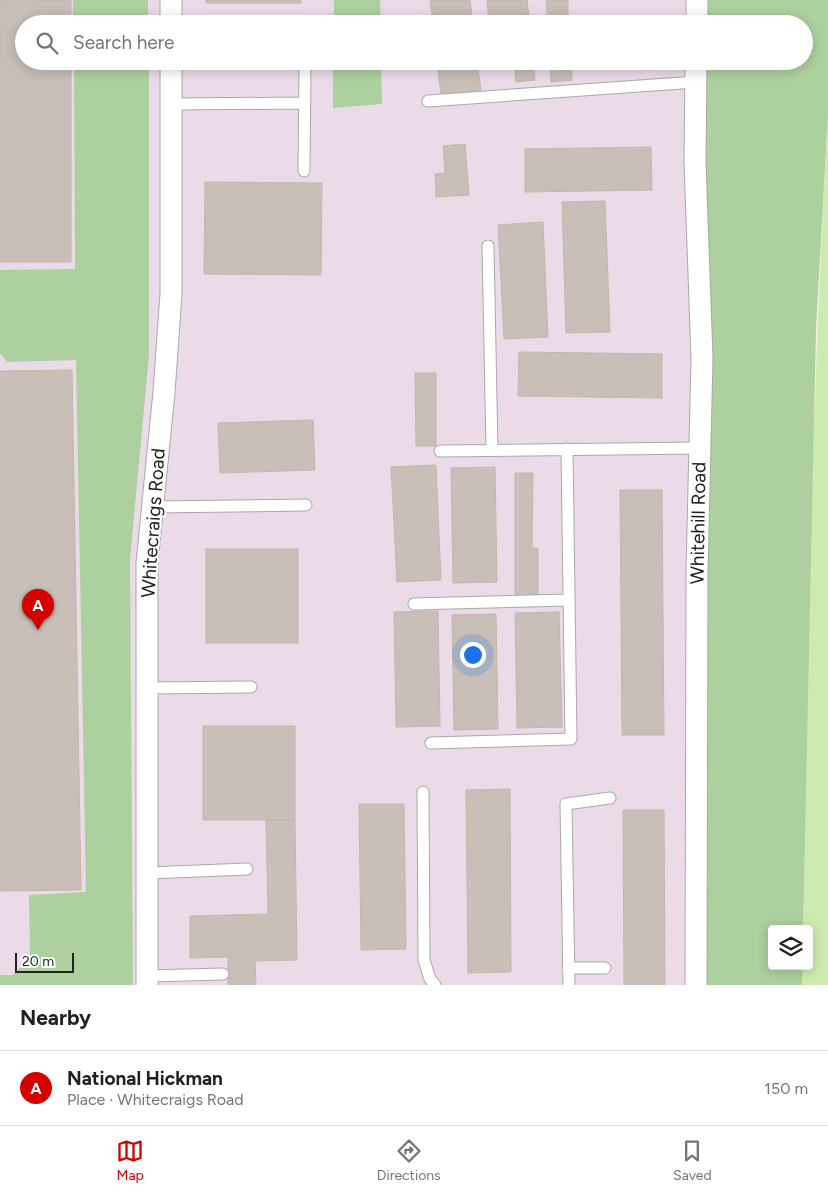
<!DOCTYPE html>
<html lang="en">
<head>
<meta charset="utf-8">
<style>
	body { margin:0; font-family:Figtree,sans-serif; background:#f2f2f2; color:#202124 }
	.controls { position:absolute; right:15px; bottom:15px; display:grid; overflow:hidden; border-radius:5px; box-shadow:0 2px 12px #0003 }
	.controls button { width:45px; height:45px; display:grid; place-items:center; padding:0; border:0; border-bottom:1px solid #e0e0e0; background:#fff; color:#202124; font:25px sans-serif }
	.scale { position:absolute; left:15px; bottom:12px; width:59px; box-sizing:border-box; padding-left:5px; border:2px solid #222; border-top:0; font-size:14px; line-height:18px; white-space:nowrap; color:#222; -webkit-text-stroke:4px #fff; paint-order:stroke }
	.you { position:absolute; left:472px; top:654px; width:18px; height:18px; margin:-12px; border:4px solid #fff; border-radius:50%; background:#1a73e8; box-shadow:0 0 0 8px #1a73e833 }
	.badge { display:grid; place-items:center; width:32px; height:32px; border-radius:50%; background:#d40000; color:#fff; font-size:16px; font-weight:700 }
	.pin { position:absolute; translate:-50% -41px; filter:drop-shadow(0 1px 2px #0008) }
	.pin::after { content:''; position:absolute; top:26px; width:18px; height:15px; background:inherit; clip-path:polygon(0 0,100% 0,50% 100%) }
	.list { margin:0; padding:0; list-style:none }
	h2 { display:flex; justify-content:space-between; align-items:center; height:65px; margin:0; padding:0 20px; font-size:21px }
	h2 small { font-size:16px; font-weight:400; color:#757577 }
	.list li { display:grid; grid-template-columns:32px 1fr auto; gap:15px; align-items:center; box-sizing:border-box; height:75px; padding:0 20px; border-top:1px solid #e0e0e0 }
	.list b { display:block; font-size:19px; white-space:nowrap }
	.list p { margin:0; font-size:16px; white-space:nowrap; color:#757577 }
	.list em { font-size:16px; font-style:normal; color:#757577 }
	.icon { flex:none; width:28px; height:28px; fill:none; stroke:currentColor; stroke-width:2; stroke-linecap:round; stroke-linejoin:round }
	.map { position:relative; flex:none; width:828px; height:985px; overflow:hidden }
	.search { position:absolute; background:#fff; box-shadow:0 2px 12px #0003; left:15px; right:15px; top:15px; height:55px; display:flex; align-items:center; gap:12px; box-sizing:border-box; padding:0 18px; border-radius:28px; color:#757577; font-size:19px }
	.sheet { height:140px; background:#fff }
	nav { display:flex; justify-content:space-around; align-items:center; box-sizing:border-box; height:70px; border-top:1px solid #e0e0e0; background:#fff; font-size:14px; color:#757577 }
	nav a { display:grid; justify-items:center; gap:2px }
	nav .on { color:#d40000 }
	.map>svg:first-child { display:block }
	.industrial { fill:#ebdbe8 }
	.grass { fill:#cdebb0 }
	.forest { fill:#add19e }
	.building { fill:#c7bfb8; stroke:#c4b6ab }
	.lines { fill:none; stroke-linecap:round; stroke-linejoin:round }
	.lane-casing { stroke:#a9a9a9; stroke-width:13 }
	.street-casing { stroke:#a9a9a9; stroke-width:23 }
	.lane { stroke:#fff; stroke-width:11 }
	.street { stroke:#fff; stroke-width:21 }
	.labels { text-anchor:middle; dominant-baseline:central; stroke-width:4; stroke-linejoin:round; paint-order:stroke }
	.street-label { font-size:19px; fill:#222; stroke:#fff }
</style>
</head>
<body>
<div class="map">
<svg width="828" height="985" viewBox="0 0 828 985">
	<rect width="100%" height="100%" fill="#f2efe9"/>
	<!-- industrial -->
	<path class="industrial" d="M0,0h697v24h-673v37h672l6,924h-702z"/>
	<!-- grass -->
	<path class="grass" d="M828,113v872h-26v-19h7v-37h-6c3,-272 10,-544 25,-816z"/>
	<!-- forest -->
	<path class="forest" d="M73,0h75v24h-75z
		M334,0h46l1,24h-47z
		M697,0h131v113l-12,215 -13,601h-31v37h30v19h-106v-924h108v-37h-107z
		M74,61h75v294l-19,205 3,425h-133v-10h12l18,-16 -1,-64 57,-3 -10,-532 -69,2 -7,-9v-83l75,-1z
		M333,61h48l1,43 -49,4z"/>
	<!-- building -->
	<path class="building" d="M0,0h71v24h-47v37h47v201h-71z
		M206,0h95v3h-95z
		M430,0h40l3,24h-40z
		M487,0h40l3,24h-41z
		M546,0h22v24h-20z
		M437,61h40l4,29 -40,5z
		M514,61h19l2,19 -19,2z
		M550,61h21l1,19 -21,2z
		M465,144l4,51 -33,2 -1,-23 10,-1 -2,-27z
		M651,147l1,43 -127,2v-43z
		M205,182l117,1 -1,92 -117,-1z
		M605,201l5,131 -44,1 -4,-131z
		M543,222l5,115 -44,2 -6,-114z
		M519,352l143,2v44l-144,-2z
		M72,370l9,520 -81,1v-520z
		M415,373h21v73h-20z
		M313,420l2,50 -95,3 -2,-50z
		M436,465l5,115 -44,2 -6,-115z
		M495,467l2,115 -44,1 -2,-115z
		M515,473h18l-1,75h6v50l-23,-1z
		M620,490h42l2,245h-42z
		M206,549h92v94h-92z
		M438,611l2,115 -44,1 -2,-115z
		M559,612l3,115 -45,1 -2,-115z
		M496,614l2,115 -44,1 -2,-115z
		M203,726h92v94h-92z
		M510,789l1,183 -43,1 -2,-183z
		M359,804h45l2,145 -45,1z
		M623,810h41l1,175h-41z
		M266,820h29l2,140 -42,1 1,24h-28v-28l-38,1v-42l78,-2z"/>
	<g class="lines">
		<defs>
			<path id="lane" d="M428,101l268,-19
				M171,104l134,-1
				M304,171l1,-110
				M488,246l4,204
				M440,451l260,-3
				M151,507l155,-2
				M414,604l155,-4
				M147,688l104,-1
				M431,743l140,-4 -4,-290
				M423,792l1,168 6,19 5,6
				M148,873l99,-4
				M568,968h37
				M147,976l76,-2
				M569,985l-3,-181 44,-6"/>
			<path id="street" d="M171,0v24
				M697,24v-24
				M696,61l-1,101 7,196 -5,215 -1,412
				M147,985v-422l17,-171 7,-98v-233"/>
		</defs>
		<!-- lane casing -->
		<use href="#lane" class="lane-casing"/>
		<!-- street casing -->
		<use href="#street" class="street-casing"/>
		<!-- lane -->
		<use href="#lane" class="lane"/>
		<!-- street -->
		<use href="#street" class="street"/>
	</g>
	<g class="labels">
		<!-- street labels -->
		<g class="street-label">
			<text transform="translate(153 523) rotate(-86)">Whitecraigs Road</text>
			<text transform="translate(698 523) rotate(-89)">Whitehill Road</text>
		</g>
	</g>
</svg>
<div class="controls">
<button><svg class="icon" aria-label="layers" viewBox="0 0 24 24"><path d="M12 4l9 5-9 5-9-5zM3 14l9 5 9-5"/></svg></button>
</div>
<div class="scale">20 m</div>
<div class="you"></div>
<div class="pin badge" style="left:38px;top:630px">A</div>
<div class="search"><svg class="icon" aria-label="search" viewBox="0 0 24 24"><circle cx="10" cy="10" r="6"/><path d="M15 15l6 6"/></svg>Search here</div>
</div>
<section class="sheet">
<h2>Nearby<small></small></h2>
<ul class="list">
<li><span class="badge">A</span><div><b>National Hickman</b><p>Place · Whitecraigs Road</p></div><em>150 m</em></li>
</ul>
</section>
<nav>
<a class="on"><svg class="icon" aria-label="map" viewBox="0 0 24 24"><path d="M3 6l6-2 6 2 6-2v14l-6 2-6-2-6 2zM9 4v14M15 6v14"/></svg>Map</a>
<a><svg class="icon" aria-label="directions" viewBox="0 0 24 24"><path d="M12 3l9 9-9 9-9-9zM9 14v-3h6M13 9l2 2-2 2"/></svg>Directions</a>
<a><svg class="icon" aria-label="saved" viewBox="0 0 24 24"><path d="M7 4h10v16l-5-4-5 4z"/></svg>Saved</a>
</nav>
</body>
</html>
